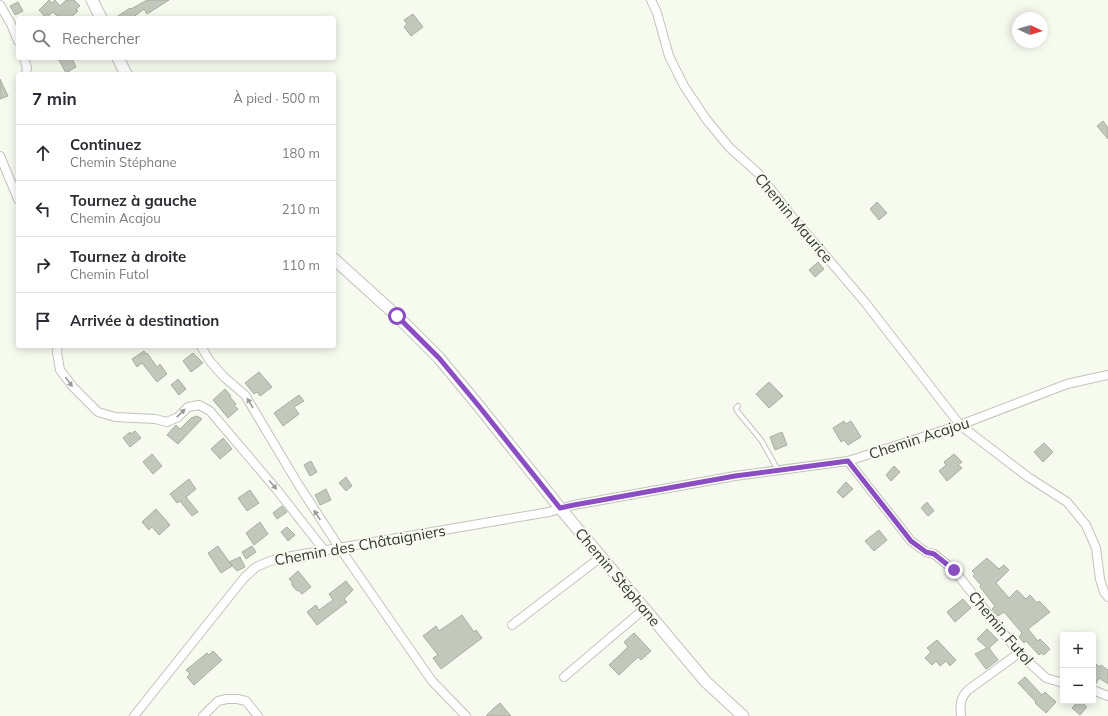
<!DOCTYPE html>
<html lang="fr">
<head>
<meta charset="utf-8">
<style>
	body { margin:0; font-family:Mulish,sans-serif; background:#f2f2f3; color:#2b2b33 }
	.controls { position:absolute; right:12px; bottom:12px; display:grid; overflow:hidden; border-radius:4px; box-shadow:0 2px 10px #0003 }
	.controls button { width:36px; height:36px; display:grid; place-items:center; padding:0; border:0; border-bottom:1px solid #e1e1e2; background:#fff; color:#2b2b33; font:20px sans-serif }
	.compass { position:absolute; left:1012px; top:12px; width:36px; height:36px; border-radius:50%; background:#fff; box-shadow:0 2px 10px #0003; rotate:94deg }
	.stop { position:absolute; width:12px; height:12px; margin:-9px; border:3px solid #8a4dc2; border-radius:50%; background:#fff }
	.stop.end { background:#8a4dc2; border-color:#fff; box-shadow:0 1px 4px #0008 }
	.list { margin:0; padding:0; list-style:none }
	h2 { display:flex; justify-content:space-between; align-items:center; height:52px; margin:0; padding:0 16px; font-size:17px }
	h2 small { font-size:13px; font-weight:400; color:#7c7c81 }
	.list li { display:grid; grid-template-columns:26px 1fr auto; gap:12px; align-items:center; box-sizing:border-box; height:56px; padding:0 16px; border-top:1px solid #e1e1e2 }
	.list b { display:block; font-size:15px; white-space:nowrap }
	.list p { margin:0; font-size:13px; white-space:nowrap; color:#7c7c81 }
	.list em { font-size:13px; font-style:normal; color:#7c7c81 }
	.icon { flex:none; width:22px; height:22px; fill:none; stroke:currentColor; stroke-width:2; stroke-linecap:round; stroke-linejoin:round }
	.map { position:relative; flex:none; width:1108px; height:716px; overflow:hidden }
	.search { position:absolute; background:#fff; box-shadow:0 2px 10px #0003; left:16px; top:16px; width:320px; height:44px; display:flex; align-items:center; gap:10px; box-sizing:border-box; padding:0 14px; border-radius:4px; color:#7c7c81; font-size:15px }
	.panel { position:absolute; background:#fff; box-shadow:0 2px 10px #0003; left:16px; top:72px; width:320px; height:276px; border-radius:4px }
	.map>svg:first-child { display:block }
	.building { fill:#c3c8bd; stroke:#a9aea3 }
	.lines { fill:none; stroke-linecap:round; stroke-linejoin:round }
	.service-casing { stroke:#c0c5ba; stroke-width:6 }
	.minor-casing { stroke:#c0c5ba; stroke-width:10 }
	.secondary-casing { stroke:#c0c5ba; stroke-width:13 }
	.service { stroke:#fff; stroke-width:4 }
	.minor { stroke:#fff; stroke-width:8 }
	.secondary { stroke:#fff; stroke-width:11 }
	.oneway { fill:#9a9b98 }
	.route { stroke:#8a4dc2; stroke-width:5 }
	.labels { text-anchor:middle; dominant-baseline:central; stroke-width:3.5; stroke-linejoin:round; paint-order:stroke }
	.street-label { font-size:15px; fill:#353732; stroke:#f6faef }
</style>
</head>
<body>
<div class="map">
<svg width="1108" height="716" viewBox="0 0 1108 716">
	<rect width="100%" height="100%" fill="#f6faef"/>
	<!-- building -->
	<path class="building" d="M49,0l3,3 3,-3 5,6 6,-6h8l6,6 -4,3 2,2 -8,7h-11l-6,-6 -7,6 -7,-8z
		M147,0h22l-22,14 -3,-5 -12,9h-17l15,-10 1,1z
		M18,2l5,9 -8,4 -5,-9z
		M413,14l10,13 -12,9 -7,-9 3,-3 -3,-4z
		M58,58h14l4,9 -10,6z
		M0,79l8,17 -8,3z
		M1103,121l5,7v11l-11,-13z
		M877,202l10,11 -8,7 -9,-11z
		M818,262l6,7 -9,8 -6,-7z
		M144,351l2,3 1,-1 10,14 3,-3 7,10 -10,8 -15,-19 -5,4 -5,-8z
		M193,353l10,10 -12,9 -8,-11z
		M259,372l13,15 -12,9 -3,-4 -3,2 -9,-11z
		M178,379l8,10 -7,6 -8,-10z
		M769,382l14,14 -14,12 -13,-14z
		M225,389l6,7 -1,1 6,7 -2,1 4,4 -10,9 -15,-18z
		M299,395l5,6 -10,6 5,7 -16,12 -9,-13z
		M197,416l5,3 -24,25 -11,-9 9,-10 4,4 11,-11z
		M844,421l2,3 5,-3 10,16 -13,8 -4,-5 -3,2 -8,-14z
		M135,431l6,7 -11,9 -7,-9 7,-6 1,2z
		M782,432l5,13 -12,5 -5,-13z
		M223,438l9,11 -12,10 -9,-10z
		M1044,443l9,9 -10,10 -9,-10z
		M152,454l10,12 -9,8 -10,-12z
		M954,454l8,8 -4,3 4,3 -15,13 -8,-10 7,-6 -2,-3z
		M311,461l6,11 -7,4 -6,-11z
		M894,466l6,6 -9,9 -5,-6z
		M346,477l6,9 -6,5 -7,-8z
		M189,479l7,10 -10,8 12,15 -6,4 -12,-15 -3,2 -7,-9z
		M846,482l7,7 -10,9 -6,-6z
		M326,489l5,11 -11,5 -5,-10z
		M250,490l9,13 -12,8 -9,-13z
		M927,502l7,9 -6,5 -7,-8z
		M282,506l5,6 -10,7 -4,-6z
		M156,509l14,16 -11,10 -7,-8 -3,3 -7,-8z
		M260,522l8,12 -14,11 -8,-12z
		M287,527l8,8 -7,6 -7,-9z
		M879,530l8,10 -13,11 -9,-10z
		M218,546l14,20 -11,7 -13,-20z
		M252,546l4,6 -10,7 -4,-7z
		M240,557l5,10 -8,4 -8,-9z
		M987,558l12,11 5,-4 5,5 -13,13 13,15 8,-8 9,9 4,-4 7,8 2,-2 11,11 -22,17 10,12 2,-2 10,10 -6,6 -3,-2 -2,2 -13,-14 -2,2 -5,-6 3,-4 -18,-21 -6,4 -6,-7 3,-3 -15,-19 1,-2 -8,-9 2,-2 -3,-3z
		M298,571l13,16 -9,7 -3,-3 -3,-1 -4,-5v-3l-3,-3z
		M346,581l7,9 -9,9 3,3 -30,23 -10,-13 9,-7 3,5 14,-10 -4,-6z
		M963,599l8,9 -16,14 -8,-10z
		M462,615l12,17 2,-2 6,8 -41,31 -8,-11 5,-3 -15,-19 13,-10 3,5z
		M987,629l11,11 -9,8 9,12 -12,9 -11,-15 12,-6 -10,-9z
		M634,633l17,18 -10,9 -3,-3 -19,18 -10,-10 19,-18 -4,-5z
		M937,640l19,20 -6,6 -4,-5 -6,5 -4,-5 -4,4 -7,-7 6,-6 -4,-4z
		M213,651l9,9 -28,25 -7,-8 3,-3 -4,-4 21,-17 2,2z
		M1093,662l7,5 1,-2 7,5v14l-9,-6 -4,7h-2z
		M1025,677l17,18 3,-3 11,10 -10,11 -11,-10 1,-1 -18,-19z
		M1078,701h2l7,6 -7,8 -8,-7z
		M500,703l11,13h-25l8,-8z"/>
	<g class="lines">
		<defs>
			<path id="service" d="M738,406l-2,2 1,3 24,29 17,30"/>
			<path id="minor" d="M651,0l6,13 12,43 15,30 22,33 23,28 30,27 35,45 70,82 96,124 68,52 39,25 19,23 10,23 4,31 4,13 4,5
				M0,5l11,19 7,17
				M24,58l3,10 -1,6
				M0,156l18,43
				M58,346l-1,6 3,18 13,17 25,25 17,5 40,2 12,3 11,-5 10,-10 11,-2 11,6 67,79 47,60
				M201,346l8,14 15,17 21,18 53,89 41,63 93,134 34,35
				M848,461l63,80 15,11 8,2 20,16 65,83 27,25 17,5
				M512,625l89,-68
				M564,677l80,-68
				M1093,690l15,6
				M134,716l110,-138 12,-11 14,-6 16,-4 263,-45 25,-7 161,-29 113,-15 112,-36 107,-41 41,-9
				M203,716l15,-15 9,-2h10l9,2 12,15
				M961,716c-1,-11 -1,-18 7,-26l51,-37"/>
			<path id="secondary" d="M92,0l9,18
				M118,58l8,16
				M334,259l63,57 42,42 39,47 82,103 146,174 37,34"/>
		</defs>
		<!-- service casing -->
		<use href="#service" class="service-casing"/>
		<!-- minor casing -->
		<use href="#minor" class="minor-casing"/>
		<!-- secondary casing -->
		<use href="#secondary" class="secondary-casing"/>
		<!-- service -->
		<use href="#service" class="service"/>
		<!-- minor -->
		<use href="#minor" class="minor"/>
		<!-- secondary -->
		<use href="#secondary" class="secondary"/>
	</g>
	<!-- one-way arrows -->
	<defs><path id="oneway-solid" d="M-6-.8H1V-3.2L6.5 0L1 3.2V.8H-6Z"/></defs>
	<g class="oneway">
		<use href="#oneway-solid" transform="translate(69 382) rotate(54)"/>
		<use href="#oneway-solid" transform="translate(250 403) rotate(-121)"/>
		<use href="#oneway-solid" transform="translate(181 413) rotate(-44)"/>
		<use href="#oneway-solid" transform="translate(273 485) rotate(50)"/>
		<use href="#oneway-solid" transform="translate(317 515) rotate(-123)"/>
	</g>
	<g class="lines">
		<!-- route -->
		<path class="route" d="M397,316l42,42 39,47 82,103 14,-3 161,-29 113,-15 63,80 15,11 8,2 20,16"/>
	</g>
	<g class="labels">
		<!-- street labels -->
		<g class="street-label">
			<text transform="translate(794 218) rotate(50)">Chemin Maurice</text>
			<text transform="translate(919 438) rotate(-18)">Chemin Acajou</text>
			<text transform="translate(360 545) rotate(-10)">Chemin des Châtaigniers</text>
			<text transform="translate(618 577) rotate(50)">Chemin Stéphane</text>
			<text transform="translate(1001 628) rotate(50)">Chemin Futol</text>
		</g>
	</g>
</svg>
<div class="controls">
<button>+</button>
<button>−</button>
</div>
<svg class="compass" viewBox="-18 -18 36 36"><path d="M0-13l5 13h-10z" fill="#e53935"/><path d="M0 13l5-13h-10z" fill="#7c7c81"/></svg>
<div class="stop" style="left:397px;top:316px"></div>
<div class="stop end" style="left:954px;top:570px"></div>
<div class="search"><svg class="icon" aria-label="search" viewBox="0 0 24 24"><circle cx="10" cy="10" r="6"/><path d="M15 15l6 6"/></svg>Rechercher</div>
<section class="panel">
<h2>7 min<small>À pied · 500 m</small></h2>
<ul class="list">
<li><svg class="icon" aria-label="ahead" viewBox="0 0 24 24"><path d="M12 20V5M6 11l6-6 6 6"/></svg><div><b>Continuez</b><p>Chemin Stéphane</p></div><em>180 m</em></li>
<li><svg class="icon" aria-label="left" viewBox="0 0 24 24"><path d="M17 20v-9H6M10 6l-5 5 5 5"/></svg><div><b>Tournez à gauche</b><p>Chemin Acajou</p></div><em>210 m</em></li>
<li><svg class="icon" aria-label="right" viewBox="0 0 24 24"><path d="M7 20v-9h11M14 6l5 5-5 5"/></svg><div><b>Tournez à droite</b><p>Chemin Futol</p></div><em>110 m</em></li>
<li><svg class="icon" aria-label="arrive" viewBox="0 0 24 24"><path d="M6 21V4h12l-3 4 3 4H6"/></svg><div><b>Arrivée à destination</b></div></li>
</ul>
</section>
</div>
</body>
</html>
